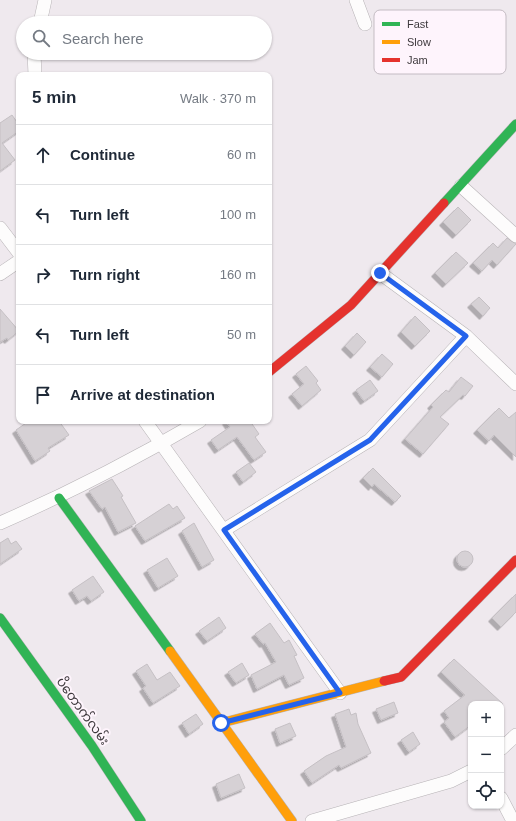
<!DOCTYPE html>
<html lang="en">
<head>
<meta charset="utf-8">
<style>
	body { margin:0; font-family:Helvetica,"Noto Sans Myanmar",sans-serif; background:#f6f6f7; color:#1f2937 }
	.controls { position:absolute; right:12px; bottom:12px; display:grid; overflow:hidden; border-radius:8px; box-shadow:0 1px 3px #0004 }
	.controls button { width:36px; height:36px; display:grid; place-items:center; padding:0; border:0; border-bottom:1px solid #e0e1e3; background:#fff; color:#1f2937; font:20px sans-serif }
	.stop { position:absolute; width:12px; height:12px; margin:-9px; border:3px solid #2563eb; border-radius:50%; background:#fff }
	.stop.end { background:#2563eb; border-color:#fff; box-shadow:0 1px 4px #0008 }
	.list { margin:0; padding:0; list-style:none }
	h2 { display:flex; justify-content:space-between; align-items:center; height:52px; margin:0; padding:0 16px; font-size:17px }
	h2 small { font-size:13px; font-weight:400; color:#747a83 }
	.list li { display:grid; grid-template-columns:26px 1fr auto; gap:12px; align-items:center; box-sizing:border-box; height:60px; padding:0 16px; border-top:1px solid #e0e1e3 }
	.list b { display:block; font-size:15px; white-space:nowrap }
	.list em { font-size:13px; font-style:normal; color:#747a83 }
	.icon { flex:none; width:22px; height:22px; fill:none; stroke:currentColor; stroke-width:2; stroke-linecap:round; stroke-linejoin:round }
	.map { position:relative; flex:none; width:516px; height:821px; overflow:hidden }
	.search { position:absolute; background:#fff; box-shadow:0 1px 3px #0004; left:16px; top:16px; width:256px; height:44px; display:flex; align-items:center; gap:10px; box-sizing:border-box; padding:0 14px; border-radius:22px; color:#747a83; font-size:15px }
	.panel { position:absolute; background:#fff; box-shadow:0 1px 3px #0004; left:16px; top:72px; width:256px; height:352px; border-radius:8px }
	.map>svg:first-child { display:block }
	.building { fill:#d6d1d5; stroke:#c5c0c4; filter:url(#shadow) }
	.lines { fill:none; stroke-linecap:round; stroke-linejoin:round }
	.street-casing { stroke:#b7b3b6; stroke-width:14 }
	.fast-casing { stroke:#b7b3b6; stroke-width:10 }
	.slow-casing { stroke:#b7b3b6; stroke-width:10 }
	.jam-casing { stroke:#b7b3b6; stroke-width:10 }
	.street { stroke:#fdfcfc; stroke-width:13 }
	.fast { stroke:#30b455; stroke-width:9 }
	.slow { stroke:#ff9f0a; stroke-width:9 }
	.jam { stroke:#e5322d; stroke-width:9 }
	.route { stroke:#2563eb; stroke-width:5 }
	.labels { text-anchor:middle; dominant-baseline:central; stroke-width:4; stroke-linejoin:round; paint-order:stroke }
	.street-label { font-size:13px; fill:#3e393d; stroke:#fef4fc }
	.key { fill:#fef4fc; stroke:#c4bcc3; stroke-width:1 }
	.key-label { font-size:11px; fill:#3e393d }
</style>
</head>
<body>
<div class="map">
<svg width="516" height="821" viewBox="0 0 516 821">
	<defs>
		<filter id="shadow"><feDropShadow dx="-3.5" dy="3.5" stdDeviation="0" flood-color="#0004"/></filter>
	</defs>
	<rect width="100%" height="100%" fill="#efe9ee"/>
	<!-- building -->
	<path class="building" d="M12,115l7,10v6l-17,12 13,17 -15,11v-48z
		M458,207l13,13 -15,15 -13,-13z
		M507,238l9,6 -19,21 -5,-5 -10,11 -9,-8 20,-20 5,5z
		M456,252l12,11 -22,21 -11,-11z
		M479,297l11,11 -7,8 -12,-12z
		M0,309l19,22 -11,9 -1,-2 -7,4z
		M415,316l15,15 -15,15 -14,-14z
		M357,333l9,9 -12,13 -9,-9z
		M382,354l11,10 -11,13 -12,-10z
		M306,366l12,15 -2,2 5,7 -19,16 -10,-12 12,-10 -8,-10z
		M461,377l12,9 -8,10 -2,-1 -23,22 9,7 -26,30 -18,-15 28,-32 -2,-2 15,-15 3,2z
		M370,380l8,11 -14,10 -8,-11z
		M499,408l10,10 7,-6v45l-22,-22 -5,6 -12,-11z
		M29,421h30l10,14 -21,13 2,3 -15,10 -19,-31z
		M226,421h24l9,13 -4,3 11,15 -12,8 -17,-23 -19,13 -7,-10 19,-13z
		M249,463l7,9 -13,10 -7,-10z
		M373,468l28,28 -6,6 -21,-18 -2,3 -9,-9z
		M112,479l11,17 -2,1 15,26 -18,9 -13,-25 -3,2 -13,-18z
		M169,504l4,5 4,-3 8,12 -40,23 -10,-15z
		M194,523l20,37 -12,7 -20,-36z
		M8,538l3,6 5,-3 6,8 -22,15v-21z
		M457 559a8 8 0 1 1 16 0a8 8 0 1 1-16 0Z
		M167,558l11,18 -20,12 -11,-18z
		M93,576l11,16 -13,9 -4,-5 -8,5 -7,-11z
		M516,594v18l-15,15 -9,-9z
		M219,617l7,11 -19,13 -8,-10z
		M270,623l14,20 5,-3 8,15 -3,1 10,22 -15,7 -5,-10 -27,14 -6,-14 25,-13 -11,-19 -2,1 -8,-10z
		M454,659l49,45h-32v21l-16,12 -11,-15 5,-4 -5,-7 21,-16 -24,-23z
		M242,663l7,12 -13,8 -8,-11z
		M147,664l10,16 13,-8 10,14 -27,17 -10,-15 3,-2 -10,-15z
		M394,702l4,11 -17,7 -5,-11z
		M349,709l2,6 5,-2 2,11 13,29 -30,15 -2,-3 -27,18 -8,-12 22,-15 20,-9 -11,-33z
		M196,714l7,10 -14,10 -7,-11z
		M290,723l6,13 -16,7 -5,-14z
		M413,732l7,12 -11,8 -8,-12z
		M239,774l6,14 -24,10 -5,-14z"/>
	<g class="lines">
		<defs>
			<path id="street" d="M356,0l9,24
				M40,23l5,-23
				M34,53l1,22
				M461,186l55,50
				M0,228l19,25
				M380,273l86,63 50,48
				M0,274l19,-13
				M145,421l195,272
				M0,523c69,-30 135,-64 200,-102
				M224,530l146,-90 96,-104
				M501,749l15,-14
				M501,798l12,23
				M312,821l139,-40 20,-10"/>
			<path id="fast" d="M444,203l72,-79
				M59,498l111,153
				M0,618l92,128 49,75"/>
			<path id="slow" d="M170,651l122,170
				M221,723l163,-42"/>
			<path id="jam" d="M269,372l82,-67 93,-102
				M384,681l17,-4 115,-117"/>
		</defs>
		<!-- street casing -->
		<use href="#street" class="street-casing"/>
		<!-- fast casing -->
		<use href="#fast" class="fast-casing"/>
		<!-- slow casing -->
		<use href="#slow" class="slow-casing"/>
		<!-- jam casing -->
		<use href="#jam" class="jam-casing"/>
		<!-- street -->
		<use href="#street" class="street"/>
		<!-- fast -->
		<use href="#fast" class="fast"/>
		<!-- slow -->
		<use href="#slow" class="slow"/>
		<!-- jam -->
		<use href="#jam" class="jam"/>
	</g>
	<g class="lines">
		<!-- route -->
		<path class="route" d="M221,723l119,-30 -116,-163 146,-90 96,-104 -86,-63"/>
	</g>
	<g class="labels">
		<!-- street labels -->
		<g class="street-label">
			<text transform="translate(83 711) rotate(54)">ပိတောက်လမ်း</text>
		</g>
	</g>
	<!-- legend -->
	<rect x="374" y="10" width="132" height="64" rx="6" class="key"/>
	<rect x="382" y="22" width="18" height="4" fill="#30b455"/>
	<rect x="382" y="40" width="18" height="4" fill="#ff9f0a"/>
	<rect x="382" y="58" width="18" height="4" fill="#e5322d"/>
	<g class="key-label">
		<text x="407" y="28">Fast</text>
		<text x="407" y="46">Slow</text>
		<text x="407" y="64">Jam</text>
	</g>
</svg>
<div class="controls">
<button>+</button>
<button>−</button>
<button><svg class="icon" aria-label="locate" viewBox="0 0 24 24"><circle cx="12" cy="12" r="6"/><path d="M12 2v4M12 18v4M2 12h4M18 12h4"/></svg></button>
</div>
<div class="stop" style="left:221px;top:723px"></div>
<div class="stop end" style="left:380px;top:273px"></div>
<div class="search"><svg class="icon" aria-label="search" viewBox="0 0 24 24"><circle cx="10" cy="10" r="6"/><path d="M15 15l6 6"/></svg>Search here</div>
<section class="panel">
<h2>5 min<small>Walk · 370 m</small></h2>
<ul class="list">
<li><svg class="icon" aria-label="ahead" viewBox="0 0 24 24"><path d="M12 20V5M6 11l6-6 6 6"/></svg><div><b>Continue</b></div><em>60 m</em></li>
<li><svg class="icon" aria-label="left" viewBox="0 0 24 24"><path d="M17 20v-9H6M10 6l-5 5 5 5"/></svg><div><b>Turn left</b></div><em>100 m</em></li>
<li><svg class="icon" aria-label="right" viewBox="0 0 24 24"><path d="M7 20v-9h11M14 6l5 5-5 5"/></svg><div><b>Turn right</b></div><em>160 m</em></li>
<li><svg class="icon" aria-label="left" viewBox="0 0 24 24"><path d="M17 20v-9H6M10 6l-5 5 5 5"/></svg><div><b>Turn left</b></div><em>50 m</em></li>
<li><svg class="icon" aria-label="arrive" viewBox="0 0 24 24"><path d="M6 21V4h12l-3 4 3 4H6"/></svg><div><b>Arrive at destination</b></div></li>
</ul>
</section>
</div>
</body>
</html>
